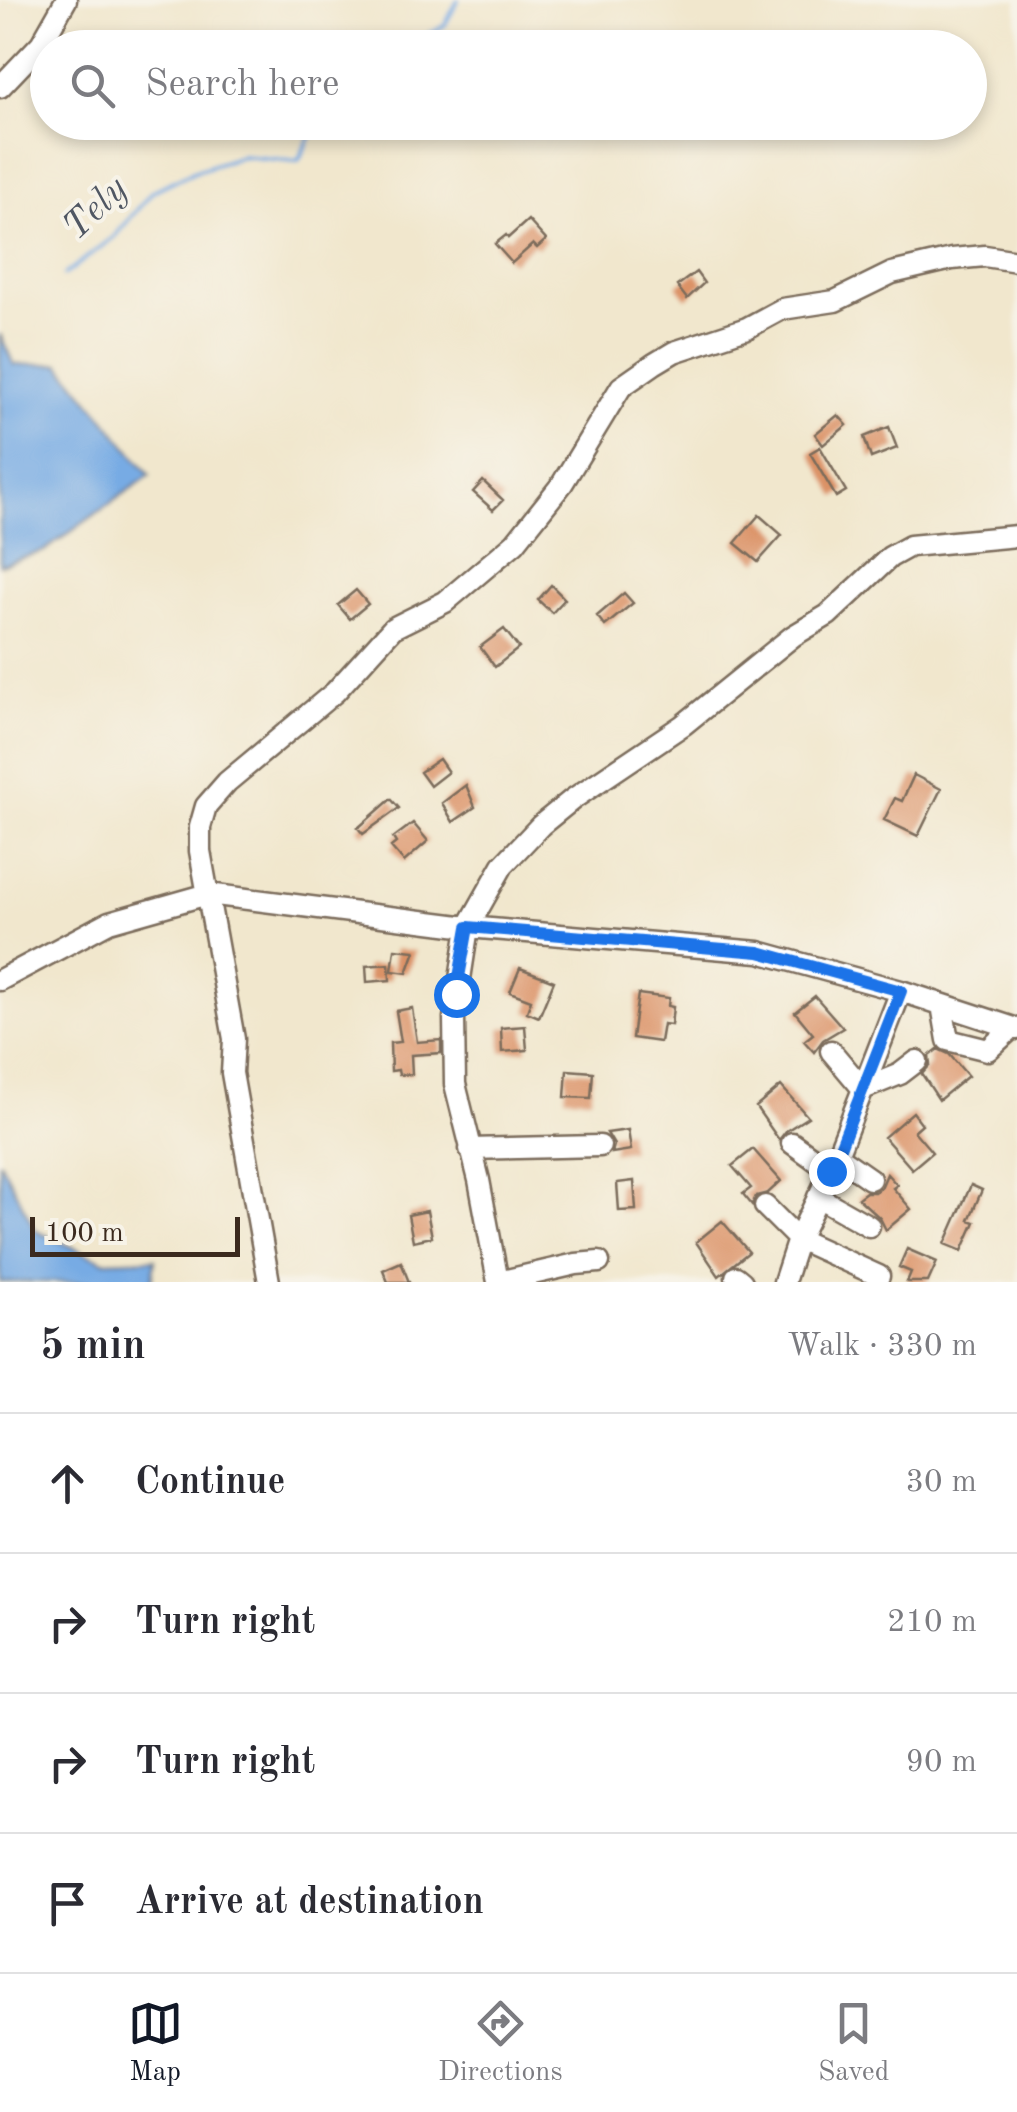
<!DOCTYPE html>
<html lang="en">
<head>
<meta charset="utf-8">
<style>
	body { margin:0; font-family:"Old Standard TT",serif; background:#f7f7f7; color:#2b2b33 }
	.scale { position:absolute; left:30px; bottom:25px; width:210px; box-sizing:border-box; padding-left:10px; border:5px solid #3b2a1e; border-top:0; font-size:28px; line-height:35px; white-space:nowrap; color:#3b2a1e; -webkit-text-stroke:8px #f7f3e8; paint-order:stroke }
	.stop { position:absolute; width:30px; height:30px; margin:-22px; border:8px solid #1a73e8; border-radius:50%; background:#fff }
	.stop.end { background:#1a73e8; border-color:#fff; box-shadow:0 2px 10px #0008 }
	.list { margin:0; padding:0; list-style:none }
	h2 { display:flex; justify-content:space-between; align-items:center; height:130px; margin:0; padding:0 40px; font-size:42px }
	h2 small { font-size:32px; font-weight:400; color:#7c7c81 }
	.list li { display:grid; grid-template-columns:65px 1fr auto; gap:30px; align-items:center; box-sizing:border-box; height:140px; padding:0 40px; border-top:2px solid #e1e1e2 }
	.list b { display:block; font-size:38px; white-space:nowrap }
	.list em { font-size:32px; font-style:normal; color:#7c7c81 }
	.icon { flex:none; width:55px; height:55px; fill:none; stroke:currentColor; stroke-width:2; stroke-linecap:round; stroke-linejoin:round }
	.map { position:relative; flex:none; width:1017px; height:1282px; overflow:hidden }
	.search { position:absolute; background:#fff; box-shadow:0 5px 15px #0003; left:30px; right:30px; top:30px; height:110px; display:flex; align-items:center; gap:25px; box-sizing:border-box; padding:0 35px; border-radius:55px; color:#7c7c81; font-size:38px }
	.sheet { height:690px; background:#fff }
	nav { display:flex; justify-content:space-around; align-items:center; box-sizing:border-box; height:140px; border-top:2px solid #e1e1e2; background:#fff; font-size:28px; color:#7c7c81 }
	nav a { display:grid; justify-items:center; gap:5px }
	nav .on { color:#111827 }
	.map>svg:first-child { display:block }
	.water { fill:#77abe4; stroke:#596a81; stroke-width:2.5 }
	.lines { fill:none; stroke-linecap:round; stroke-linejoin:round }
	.stream { stroke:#77abe4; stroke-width:4 }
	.building { fill:#db9266 }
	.minor-casing { stroke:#7b6c5b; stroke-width:25 }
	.minor { stroke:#fff; stroke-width:20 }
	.route { stroke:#1a73e8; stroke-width:12 }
	.labels { text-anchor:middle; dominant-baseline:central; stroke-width:8; stroke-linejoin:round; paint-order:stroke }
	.water-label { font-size:38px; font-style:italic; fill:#505763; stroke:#f7f3e8 }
</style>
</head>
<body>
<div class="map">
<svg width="1017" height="1282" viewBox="0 0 1017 1282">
	<rect width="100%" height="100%" fill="#f7f3e8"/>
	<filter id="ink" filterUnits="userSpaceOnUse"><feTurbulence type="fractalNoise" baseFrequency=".01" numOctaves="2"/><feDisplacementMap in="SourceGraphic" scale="20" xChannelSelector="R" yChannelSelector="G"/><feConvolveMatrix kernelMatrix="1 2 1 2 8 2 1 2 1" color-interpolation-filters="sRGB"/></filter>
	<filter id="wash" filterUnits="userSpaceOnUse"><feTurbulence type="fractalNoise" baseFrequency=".0048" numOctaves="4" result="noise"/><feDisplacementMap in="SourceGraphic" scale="40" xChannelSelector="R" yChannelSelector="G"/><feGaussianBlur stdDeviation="2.25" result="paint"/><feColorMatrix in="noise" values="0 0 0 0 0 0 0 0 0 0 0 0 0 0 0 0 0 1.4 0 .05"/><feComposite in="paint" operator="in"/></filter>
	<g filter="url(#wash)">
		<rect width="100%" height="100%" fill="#f1e7cd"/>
		<!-- water -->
		<path class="water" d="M0,334l14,31 46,-1 90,111 -106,76 -44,14z
			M0,1161l36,70 68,30 51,-2 -3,23h-152z"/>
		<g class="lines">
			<!-- stream -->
			<path class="stream" d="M403,48l42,-23 13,-25
				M64,275l50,-38 39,-46 37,-18 51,-17 57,5 20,-39"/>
		</g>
		<g id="blocks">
			<!-- building -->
			<path class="building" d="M528,220l18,20 -9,8 -4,-4 -21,19 -17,-19 11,-9 2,3z
				M696,272l8,11 -17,16 -10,-13z
				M838,415l9,10 -24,20 -8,-11z
				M889,427l8,21 -26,10 -7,-21z
				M820,447l26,44 -10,6 -26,-44z
				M483,481l20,19 -10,10 -20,-18z
				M759,515l23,20 -24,27 -23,-19z
				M551,585l14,14 -13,14 -14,-13z
				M356,590l12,14 -18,15 -12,-14z
				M624,593l9,10 -28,23 -8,-10z
				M504,629l15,19 -24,19 -15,-20z
				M439,759l9,13 -18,14 -10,-14z
				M914,775l27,14 -23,47 -34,-16 11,-22 7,3z
				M466,785l9,22 -22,15 -11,-19z
				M391,799l8,9 -36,26 -5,-6z
				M413,823l15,18 -24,21 -13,-15 5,-4 -3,-5z
				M395,949l20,2 -8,22 -15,-2z
				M389,964l1,16 -23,2 -1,-16z
				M520,968l34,13 -15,36 -12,-5 4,-12 -21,-8z
				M638,994l31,4 -1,8 5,1 -2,18 -8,-1 -3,18 -28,-4z
				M815,996l28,32 -20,12 -9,12 -10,-11 9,-7 -18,-22z
				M412,1008l5,34 24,-2v13l-30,2 1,19 -13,1 -1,-5 -7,1 -1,-28 11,-1 -5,-31z
				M525,1026l2,24 -25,2 -1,-24z
				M938,1049l11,5 19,22 -29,24 -17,-26 8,-9 -1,-9z
				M567,1070l26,2 -2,26 -26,-1z
				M781,1086l27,31 -22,14 -7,9 -23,-33z
				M913,1112l9,12 -8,7 18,21 -20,17 -28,-32z
				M628,1130l3,20 -19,3 2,-8 -7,-12z
				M753,1149l28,32 -13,12 -12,3 -4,9 -9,-11 8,-6 -19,-22z
				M887,1174l10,11 -4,3 18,21 -25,21 -6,-12 -22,-20 8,-6h9l6,-4z
				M634,1181l2,29 -17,1 -2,-28z
				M971,1185l11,5 -13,30 6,2 -13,29 -17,-7z
				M427,1211l5,26 -19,4 -5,-26z
				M722,1221l27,31 -30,24 -23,-34z
				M907,1249l30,13 -9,20h-21l4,-10 -12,-5z
				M401,1262l8,20h-21l-5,-12z"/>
		</g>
	</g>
	<g filter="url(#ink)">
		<use href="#blocks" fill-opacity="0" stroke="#7b6c5b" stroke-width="2.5"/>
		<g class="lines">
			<defs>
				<path id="minor" d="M0,87l41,-43 25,-44
					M0,980l109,-58 99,-28 260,33 291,25 142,39
					M942,1005l6,35 40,10 24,-22
					M831,1051l32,38 37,-15 17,-13
					M792,1143l39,28
					M470,1149l130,-3
					M837,1156l33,23
					M818,1197l51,29
					M765,1206l33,33 81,37
					M736,1277l6,5
					M269,1282l-37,-209 2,-34 -34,-188v-24l6,-21 21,-24 108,-90 58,-64 52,-26 70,-59 47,-59 59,-97 33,-23 20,-12 73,-24 35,-19 53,-8 57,-28 60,-14 33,-3 32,5
					M498,1282l-19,-102 -24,-96 -1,-66 14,-91 35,-62 38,-40 32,-26 110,-74 110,-89 35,-21 62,-58 20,-11 107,-10
					M498,1282l78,-18 23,-2
					M784,1282l14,-43 33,-68 70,-180 116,38"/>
			</defs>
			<!-- minor casing -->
			<use href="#minor" class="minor-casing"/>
			<!-- minor -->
			<use href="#minor" class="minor"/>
		</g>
	</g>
	<g class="lines" filter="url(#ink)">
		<!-- route -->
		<path class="route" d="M456,994l12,-67 291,25 142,39 -70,180"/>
	</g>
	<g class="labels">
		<!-- water labels -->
		<g class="water-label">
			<text transform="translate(96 209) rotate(-44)">Tely</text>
		</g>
	</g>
</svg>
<div class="scale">100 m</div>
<div class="stop" style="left:456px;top:994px"></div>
<div class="stop end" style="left:831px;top:1171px"></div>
<div class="search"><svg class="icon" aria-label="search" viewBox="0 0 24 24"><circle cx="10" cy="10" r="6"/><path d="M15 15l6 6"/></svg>Search here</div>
</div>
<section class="sheet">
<h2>5 min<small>Walk · 330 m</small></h2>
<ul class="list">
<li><svg class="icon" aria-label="ahead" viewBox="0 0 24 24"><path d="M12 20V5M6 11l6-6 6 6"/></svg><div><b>Continue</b></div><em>30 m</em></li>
<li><svg class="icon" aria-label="right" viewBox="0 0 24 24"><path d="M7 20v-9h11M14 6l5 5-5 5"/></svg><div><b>Turn right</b></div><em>210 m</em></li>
<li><svg class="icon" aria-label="right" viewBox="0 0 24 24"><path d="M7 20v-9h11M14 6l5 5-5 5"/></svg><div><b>Turn right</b></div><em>90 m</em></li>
<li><svg class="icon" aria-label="arrive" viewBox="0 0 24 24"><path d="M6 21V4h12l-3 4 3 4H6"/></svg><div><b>Arrive at destination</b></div></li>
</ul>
</section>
<nav>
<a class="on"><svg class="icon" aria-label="map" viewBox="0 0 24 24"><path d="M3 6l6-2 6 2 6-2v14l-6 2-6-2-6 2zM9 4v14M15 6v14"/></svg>Map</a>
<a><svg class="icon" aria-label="directions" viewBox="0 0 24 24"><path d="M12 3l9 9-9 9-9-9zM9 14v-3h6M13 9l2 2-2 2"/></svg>Directions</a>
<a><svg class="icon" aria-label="saved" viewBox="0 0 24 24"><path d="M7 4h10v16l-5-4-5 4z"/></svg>Saved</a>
</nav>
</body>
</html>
